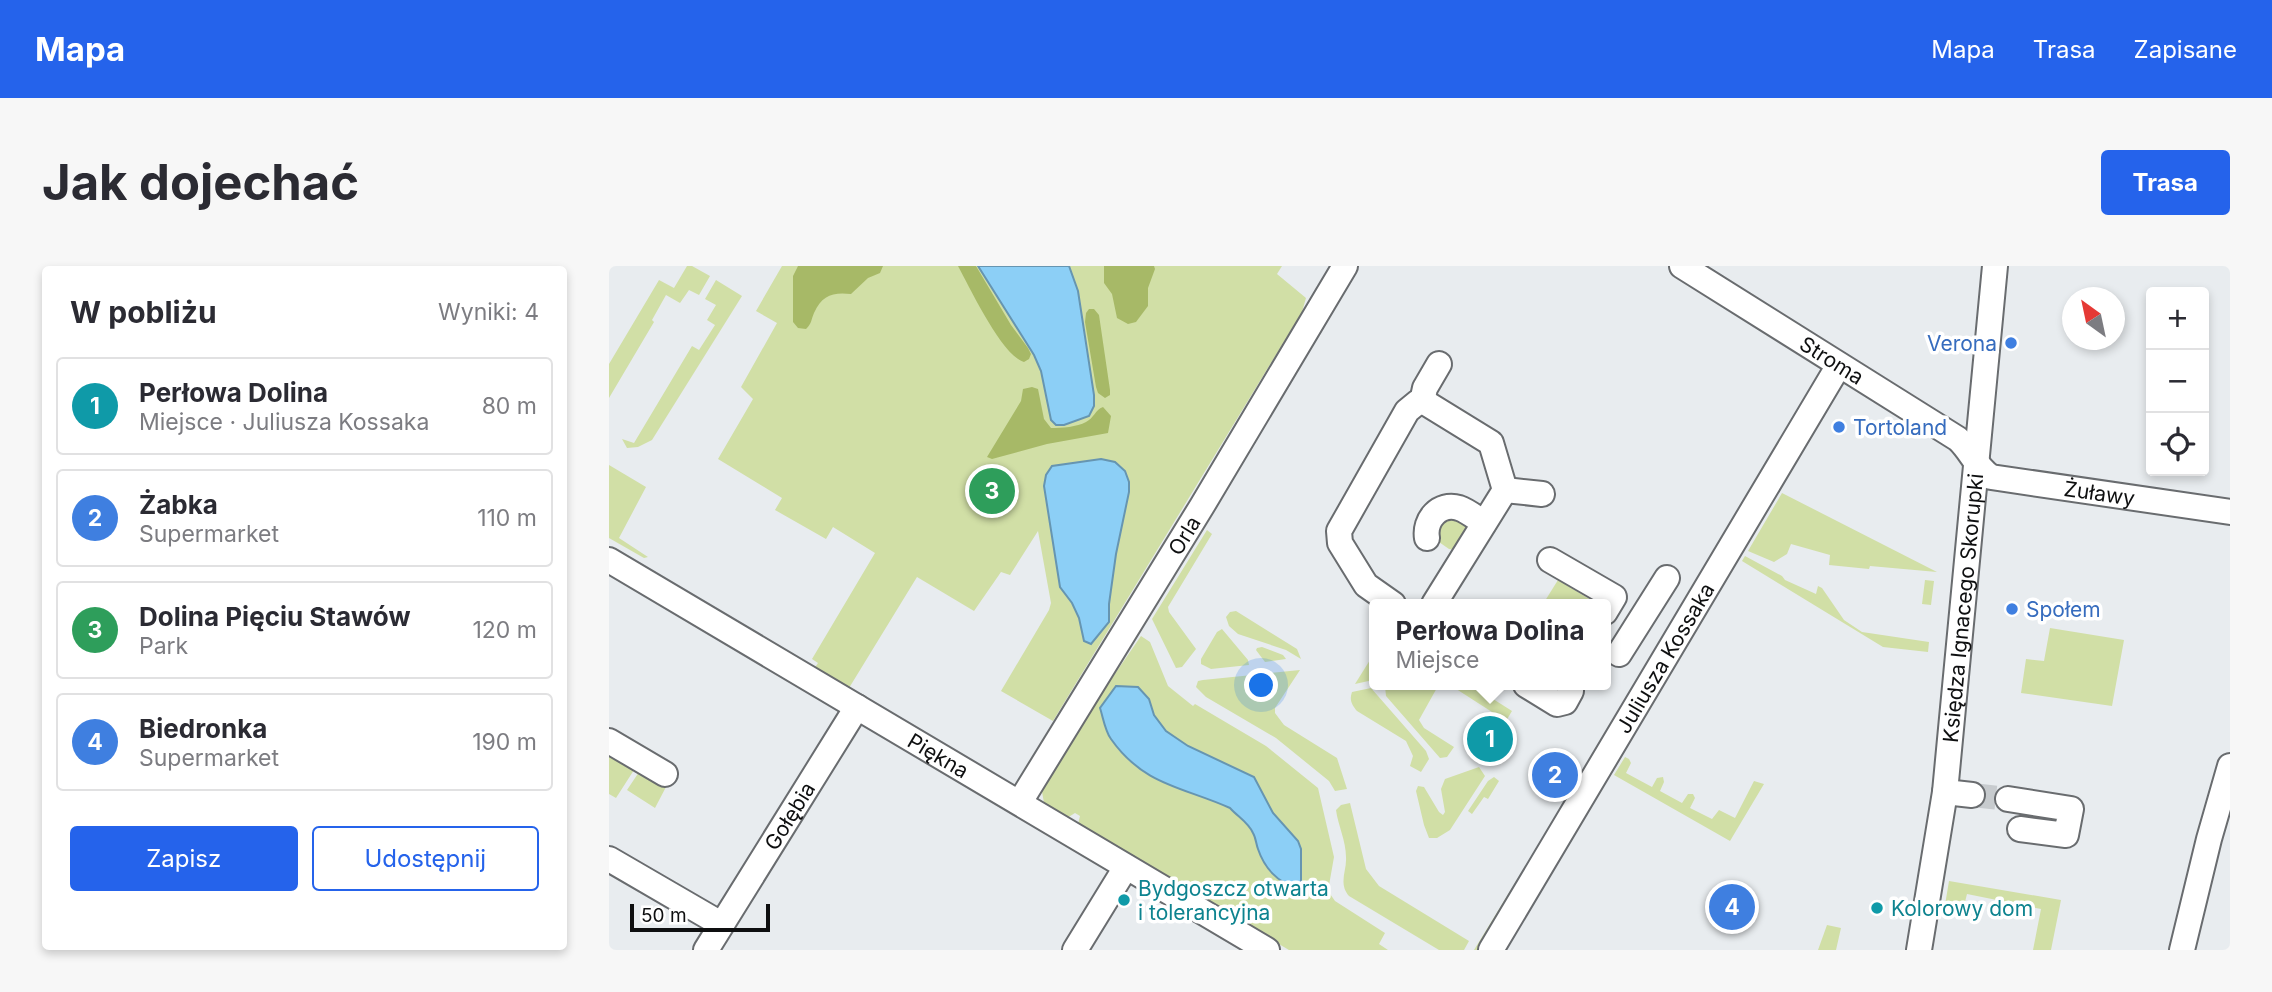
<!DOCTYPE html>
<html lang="pl">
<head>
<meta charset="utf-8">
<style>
	body { margin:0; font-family:Inter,sans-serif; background:#f7f7f7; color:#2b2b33 }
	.controls { position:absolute; right:21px; top:21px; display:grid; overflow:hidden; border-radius:7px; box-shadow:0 4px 10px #0003 }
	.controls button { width:63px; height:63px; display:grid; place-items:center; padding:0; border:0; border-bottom:2px solid #e1e1e2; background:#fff; color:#2b2b33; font:35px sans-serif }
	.compass { position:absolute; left:1453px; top:21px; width:63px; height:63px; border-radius:50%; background:#fff; box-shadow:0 4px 10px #0003; rotate:327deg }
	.scale { position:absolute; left:21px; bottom:18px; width:140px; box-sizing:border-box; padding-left:7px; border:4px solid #0e0f10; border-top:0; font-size:19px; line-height:24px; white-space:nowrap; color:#0e0f10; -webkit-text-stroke:5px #fff; paint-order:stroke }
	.you { position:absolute; left:653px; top:420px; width:24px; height:24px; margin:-18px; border:5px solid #fff; border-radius:50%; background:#1a73e8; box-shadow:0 0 0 10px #1a73e833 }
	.badge { display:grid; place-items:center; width:46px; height:46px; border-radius:50%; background:#2563eb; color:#fff; font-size:23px; font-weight:700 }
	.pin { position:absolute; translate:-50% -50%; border:4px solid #fff; box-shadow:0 2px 7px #0006 }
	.popup { position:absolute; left:760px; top:333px; width:242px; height:91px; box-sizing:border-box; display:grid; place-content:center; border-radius:7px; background:#fff; filter:drop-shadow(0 2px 5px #0005); font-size:23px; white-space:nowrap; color:#7c7c81 }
	.popup b { font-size:26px; color:#2b2b33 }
	.popup::after { content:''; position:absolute; left:50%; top:100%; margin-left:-14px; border:14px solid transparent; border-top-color:#fff }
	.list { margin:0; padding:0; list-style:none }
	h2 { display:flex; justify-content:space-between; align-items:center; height:91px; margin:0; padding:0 28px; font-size:30px }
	h2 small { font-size:23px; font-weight:400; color:#7c7c81 }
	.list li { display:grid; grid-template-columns:46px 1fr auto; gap:21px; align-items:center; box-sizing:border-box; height:98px; margin:0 14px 14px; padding:0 14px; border:2px solid #e1e1e2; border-radius:7px }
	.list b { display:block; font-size:26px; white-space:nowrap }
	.list p { margin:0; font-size:23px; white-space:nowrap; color:#7c7c81 }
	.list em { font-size:23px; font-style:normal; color:#7c7c81 }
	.actions { display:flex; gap:14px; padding:21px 28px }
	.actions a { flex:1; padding:16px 0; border:2px solid #2563eb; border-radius:7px; text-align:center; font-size:24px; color:#2563eb }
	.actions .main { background:#2563eb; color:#fff }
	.icon { flex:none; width:38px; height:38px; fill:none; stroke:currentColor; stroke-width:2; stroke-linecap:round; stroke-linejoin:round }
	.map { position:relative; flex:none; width:1621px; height:684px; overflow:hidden; border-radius:7px }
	header { display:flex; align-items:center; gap:42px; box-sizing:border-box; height:98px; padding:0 35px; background:#2563eb; color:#fff }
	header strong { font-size:33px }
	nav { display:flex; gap:38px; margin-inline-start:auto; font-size:24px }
	.intro { display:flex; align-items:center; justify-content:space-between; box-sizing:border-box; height:168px; padding:0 42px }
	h1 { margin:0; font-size:49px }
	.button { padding:18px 32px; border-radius:7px; background:#2563eb; color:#fff; font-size:24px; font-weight:700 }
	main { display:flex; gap:42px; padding:0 42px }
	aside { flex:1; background:#fff; border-radius:7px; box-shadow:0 4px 10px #0003 }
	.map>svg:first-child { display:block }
	.green { fill:#d1dfa6 }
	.forest { fill:#a7b967 }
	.water { fill:#8ccff6; stroke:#6695b1; stroke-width:2 }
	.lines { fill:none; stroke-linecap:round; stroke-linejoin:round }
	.minor-tunnel { stroke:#c7cbce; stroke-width:24; stroke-dasharray:24 12; stroke-linecap:butt }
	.minor-casing { stroke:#696c6f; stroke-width:28 }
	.minor { stroke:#fff; stroke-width:24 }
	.shop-dot { fill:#3f7fe0; stroke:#fff; stroke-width:2.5 }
	.culture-dot { fill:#0f9aa8; stroke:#fff; stroke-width:2.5 }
	.labels { text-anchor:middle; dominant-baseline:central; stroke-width:7; stroke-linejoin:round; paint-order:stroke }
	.shop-label { font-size:21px; fill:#366cbe; stroke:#fff; text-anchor:start }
	.street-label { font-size:21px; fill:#0e0f10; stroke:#fff }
	.culture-label { font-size:21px; fill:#0d838f; stroke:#fff; text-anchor:start }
</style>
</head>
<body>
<header>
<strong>Mapa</strong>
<nav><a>Mapa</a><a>Trasa</a><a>Zapisane</a></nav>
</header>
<div class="intro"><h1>Jak dojechać</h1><a class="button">Trasa</a></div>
<main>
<aside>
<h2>W pobliżu<small>Wyniki: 4</small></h2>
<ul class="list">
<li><span class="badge" style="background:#0f9aa8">1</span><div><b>Perłowa Dolina</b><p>Miejsce · Juliusza Kossaka</p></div><em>80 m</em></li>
<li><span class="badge" style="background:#3f7fe0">2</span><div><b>Żabka</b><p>Supermarket</p></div><em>110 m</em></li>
<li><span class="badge" style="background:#2e9e5b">3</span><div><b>Dolina Pięciu Stawów</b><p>Park</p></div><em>120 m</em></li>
<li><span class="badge" style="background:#3f7fe0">4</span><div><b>Biedronka</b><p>Supermarket</p></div><em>190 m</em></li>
</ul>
<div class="actions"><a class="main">Zapisz</a><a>Udostępnij</a></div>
</aside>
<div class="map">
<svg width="1621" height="684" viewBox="0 0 1621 684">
	<rect width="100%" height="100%" fill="#e8ecef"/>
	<!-- green -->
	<path class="green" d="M78,0h5l18,10 -11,19 -10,-5 -9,13 -14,-8 -14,25 2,2 -45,76v-34l50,-84 15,8z
		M173,0h500l-5,8 29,24 -4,14 -249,409 -52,-30 48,-81 2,-7 -13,-72 -28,44 -9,-3 -27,39 -57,-34 -68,111 -35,-19 4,-6 -6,-4 63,-106 -42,-26 -7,12 -51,-29 7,-12 -64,-39 35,-60 -12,-12 36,-64 -21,-12z
		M107,14l26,16 -90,144 -14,7 -11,1 -5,-9 12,4 58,-97 7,4 16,-25 -8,-5 9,-15 -11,-6z
		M0,199l37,22 -27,51 29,19 -4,1 -35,-20z
		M1173,227l155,79 -67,-6 -1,3 -40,-4 1,-10 -39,-11 -4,10 -13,8 -26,-11z
		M842,250l14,9 3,5 -13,20 -6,-1 -13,-9 -2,-14z
		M598,264l5,4 -44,73 1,5 27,37 -14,18 -6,1 -24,-49z
		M1136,290l37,20 3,4 31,14 2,-8 4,2 22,32 18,12 67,10 -1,10 -45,-5 -141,-86z
		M949,314l33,20 4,4h-52z
		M1316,314l9,1 -3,24 -9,-1z
		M627,345l61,38 4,10 -15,-9 -48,-16 -9,-8 -3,-9 4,-5z
		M1441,362l74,12 -12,66 -91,-13 5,-34 18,2z
		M613,363l26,31 1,5 -38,4 -10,-5v-5l16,-27z
		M532,370l9,6 18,44 25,20 2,-2 71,42 52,42 16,69 -6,34 7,10 50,32 -6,11 9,6h-99l-211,-126 2,-8 -5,-3 -8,5 -23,-15 -3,-17 18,-31z
		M653,381l21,8 3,4 -21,3 -9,-12 1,-2z
		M761,394l3,20 -18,4z
		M691,404l-25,38v5l9,12 53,33 10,31 -12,2 -6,-10 -53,-43 -70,-41 -10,-10 2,-6 5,-1z
		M780,419l49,1 -19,34 5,8 30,19 -7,10 -7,1 -54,-62 -1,-10z
		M841,419h21l41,26 -6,10z
		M762,422l55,63 3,8 -8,13 -11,-6 3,-10 -7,-15 -49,-30c-5,-6 -8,-11 -5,-19z
		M0,488l25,16 -18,28 -7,-4z
		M1016,491l4,2 2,4 -5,10 26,14 5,-9 6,-1 1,5 -4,9 22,12 6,-9h5l2,4 -5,10 22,11 7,-9 16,8 19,-37 10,3 -34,57 -116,-66z
		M870,501l6,9 -35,54 -13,8h-8l-5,-13 -8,-34 2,-5 6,1 15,25 4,3 2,-3 -4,-23 4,-10z
		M30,506l27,15 -11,21 -28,-18z
		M885,511l5,4 -11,18 -4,-2 -12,17 -4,-3 20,-30z
		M741,537l16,66 13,17 90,55 -5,9h-25l-90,-54c-11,-13 -2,-25 -3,-39 0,-16 -8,-32 -10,-47l5,-5z
		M936,568l2,6 -66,110h-7z
		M1340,615l112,19 -10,50h-18l8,-41 -74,-15 -5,20 -18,-3z
		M1218,659l14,3 -5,22h-18z"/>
	<!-- forest -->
	<path class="forest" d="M189,0h85l-3,7 -12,5 -17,16c-18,-2 -29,1 -37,19 -3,7 -2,10 -8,16l-8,-1 -5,-6v-46z
		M349,0h18l35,59 17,23 3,6 -2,5 -5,3c-22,-6 -54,-74 -66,-96z
		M495,0h50l1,3 -7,19v18l-12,16 -8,2 -11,-6 -5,-24 -8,-11z
		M480,43h5l5,6 11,75v5l-5,3 -7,-5 -2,-6 -11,-65 1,-9z
		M423,121l6,2 6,30 7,9c11,0 26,-1 35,-6 8,-4 9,-12 17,-15l8,9 -3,17 -61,11 -55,15 -5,-2 34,-56 2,-12z"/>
	<!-- water -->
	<path class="water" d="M369,0h91l9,25 16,104v11l-5,10 -25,9h-8l-5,-5 -10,-49 -7,-16z
		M492,193l14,3 10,9 4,11v10l-13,62 -7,50v18l-18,22 -7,-3 -5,-23 -7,-15 -12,-16 -16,-101 2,-11 6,-9z
		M507,420l22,1 11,12 5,16 12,16 22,15 66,31 19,36 25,28 3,8v35l-4,3c-19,-3 -33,-20 -39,-38 -2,-5 -2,-11 -5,-16 -5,-11 -15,-16 -23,-25 -46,-21 -86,-22 -119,-69 -6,-8 -8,-22 -11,-31z"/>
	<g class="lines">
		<!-- minor-tunnel -->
		<path class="minor-tunnel" d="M1363,529l36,4"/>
		<defs>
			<g id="minor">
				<path id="s1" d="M1073,0l276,173c13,12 18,28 33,38l239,35"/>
				<path d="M813,136l3,-14 14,-24"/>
				<path d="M896,224l37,4"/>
				<path d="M818,272c-3,-18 12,-36 32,-30 9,3 17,10 25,15"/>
				<path id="s2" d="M0,294l658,390"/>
				<path d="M941,294l64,37 -9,15"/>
				<path d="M784,338l-27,-19 -26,-42 -1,-12 68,-120 11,-9 8,1 65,40 14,47 -71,114"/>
				<path d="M1010,388l48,-76"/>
				<path d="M917,419l31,19 8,-2 6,-11"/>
				<path d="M0,475l56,33"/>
				<path d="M1336,526l27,3"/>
				<path d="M1399,533l63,10 -5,26 -46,-6"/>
				<path id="s3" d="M411,536l182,-296 143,-240"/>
				<path d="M0,593l112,65"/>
				<path id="s4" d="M97,684l151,-243"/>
				<path d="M466,684l51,-83"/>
				<path id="s5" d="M882,684l348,-585"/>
				<path id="s6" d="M1310,684l26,-158 50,-526"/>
				<path d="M1573,684l27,-111 21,-73"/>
			</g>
		</defs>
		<!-- minor casing -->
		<use href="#minor" class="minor-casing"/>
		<!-- minor -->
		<use href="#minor" class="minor"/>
	</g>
	<!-- markers -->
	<g class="shop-dot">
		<circle cx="1402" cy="77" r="7"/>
		<circle cx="1230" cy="161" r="7"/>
		<circle cx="1403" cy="343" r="7"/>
	</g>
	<g class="culture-dot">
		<circle cx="515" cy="634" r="7"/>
		<circle cx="1268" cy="642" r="7"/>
	</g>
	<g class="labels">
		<!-- shop labels -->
		<g class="shop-label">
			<text x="1388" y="77" text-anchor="end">Verona</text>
			<text x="1244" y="161">Tortoland</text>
			<text x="1417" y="343">Społem</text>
		</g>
		<!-- street labels -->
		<g class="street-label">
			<text stroke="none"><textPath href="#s1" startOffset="177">Stroma</textPath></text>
			<text stroke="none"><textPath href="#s1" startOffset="486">Żuławy</textPath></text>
			<text stroke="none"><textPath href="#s3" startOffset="313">Orla</textPath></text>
			<text stroke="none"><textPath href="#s6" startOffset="345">Księdza Ignacego Skorupki</textPath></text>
			<text stroke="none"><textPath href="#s5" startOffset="340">Juliusza Kossaka</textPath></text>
			<text stroke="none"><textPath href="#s2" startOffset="383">Piękna</textPath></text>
			<text stroke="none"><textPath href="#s4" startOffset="158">Gołębia</textPath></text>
		</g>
		<!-- culture labels -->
		<g class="culture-label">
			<text x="529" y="622">Bydgoszcz otwarta<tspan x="529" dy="24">i tolerancyjna</tspan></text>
			<text x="1282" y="642">Kolorowy dom</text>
		</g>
	</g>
</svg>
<div class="controls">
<button>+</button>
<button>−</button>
<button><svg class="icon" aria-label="locate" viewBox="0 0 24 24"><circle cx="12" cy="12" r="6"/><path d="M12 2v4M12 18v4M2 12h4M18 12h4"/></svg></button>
</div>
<svg class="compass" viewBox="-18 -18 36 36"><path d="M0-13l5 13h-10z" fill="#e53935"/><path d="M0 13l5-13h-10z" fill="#7c7c81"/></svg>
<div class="scale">50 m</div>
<div class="you"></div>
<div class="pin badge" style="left:881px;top:473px;background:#0f9aa8">1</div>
<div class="popup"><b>Perłowa Dolina</b>Miejsce</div>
<div class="pin badge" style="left:946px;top:509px;background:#3f7fe0">2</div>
<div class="pin badge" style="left:383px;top:225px;background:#2e9e5b">3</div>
<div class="pin badge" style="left:1123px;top:641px;background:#3f7fe0">4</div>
</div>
</main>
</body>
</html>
